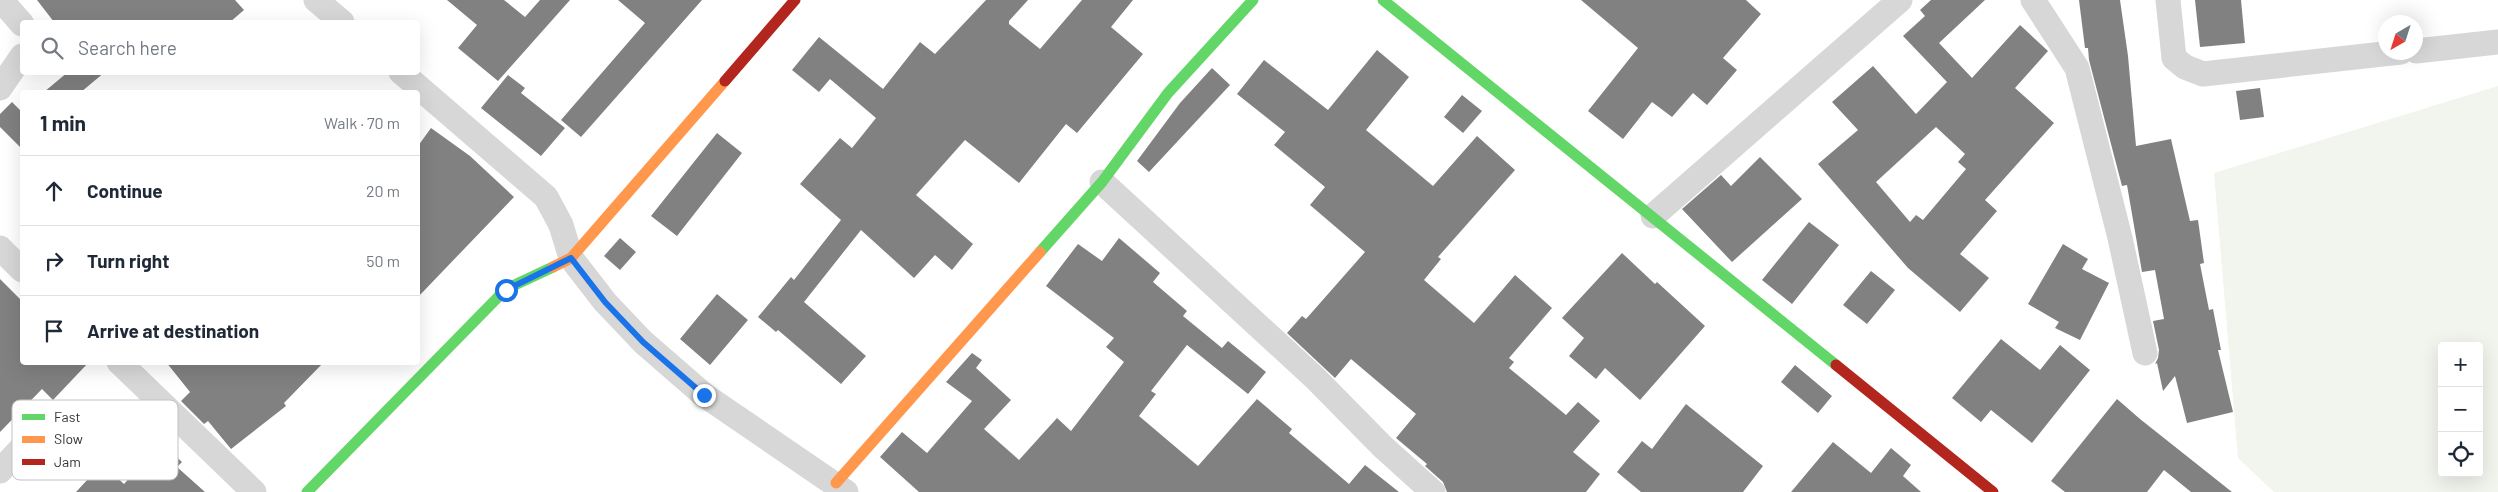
<!DOCTYPE html>
<html lang="en">
<head>
<meta charset="utf-8">
<style>
	body { margin:0; font-family:Barlow,sans-serif; background:#f6f6f7; color:#1f2937 }
	.controls { position:absolute; right:15px; bottom:15px; display:grid; overflow:hidden; border-radius:5px; box-shadow:0 5px 20px #0002 }
	.controls button { width:45px; height:45px; display:grid; place-items:center; padding:0; border:0; border-bottom:1px solid #e0e1e3; background:#fff; color:#1f2937; font:25px sans-serif }
	.compass { position:absolute; left:2378px; top:15px; width:45px; height:45px; border-radius:50%; background:#fff; box-shadow:0 5px 20px #0002; rotate:219deg }
	.stop { position:absolute; width:15px; height:15px; margin:-11px; border:4px solid #1a73e8; border-radius:50%; background:#fff }
	.stop.end { background:#1a73e8; border-color:#fff; box-shadow:0 1px 5px #0008 }
	.list { margin:0; padding:0; list-style:none }
	h2 { display:flex; justify-content:space-between; align-items:center; height:65px; margin:0; padding:0 20px; font-size:21px }
	h2 small { font-size:16px; font-weight:400; color:#747a83 }
	.list li { display:grid; grid-template-columns:32px 1fr auto; gap:15px; align-items:center; box-sizing:border-box; height:70px; padding:0 20px; border-top:1px solid #e0e1e3 }
	.list b { display:block; font-size:19px; white-space:nowrap }
	.list em { font-size:16px; font-style:normal; color:#747a83 }
	.icon { flex:none; width:28px; height:28px; fill:none; stroke:currentColor; stroke-width:2; stroke-linecap:round; stroke-linejoin:round }
	.map { position:relative; flex:none; width:2498px; height:492px; overflow:hidden }
	.search { position:absolute; background:#fff; box-shadow:0 5px 20px #0002; left:20px; top:20px; width:400px; height:55px; display:flex; align-items:center; gap:12px; box-sizing:border-box; padding:0 18px; border-radius:5px; color:#747a83; font-size:19px }
	.panel { position:absolute; background:#fff; box-shadow:0 5px 20px #0002; left:20px; top:90px; width:400px; height:275px; border-radius:5px }
	.map>svg:first-child { display:block }
	.green { fill:#f1f5ed; fill-rule:evenodd }
	.building { fill:#818181; fill-rule:evenodd }
	.lines { fill:none; stroke-linecap:round; stroke-linejoin:round }
	.street { stroke:#d7d7d7; stroke-width:25 }
	.fast { stroke:#63d668; stroke-width:11 }
	.slow { stroke:#ff974d; stroke-width:11 }
	.jam { stroke:#b3261e; stroke-width:11 }
	.route { stroke:#1a73e8; stroke-width:6 }
	.key { fill:#fff; stroke:#c2c2c2; stroke-width:1 }
	.key-label { font-size:14px; fill:#333 }
</style>
</head>
<body>
<div class="map">
<svg width="2498" height="492" viewBox="0 0 2498 492">
	<rect width="100%" height="100%" fill="#fff"/>
	<!-- green -->
	<path class="green" d="M2498,86v406h-224l-36,-34 -24,-285zM2442,346h37v127h-37z"/>
	<!-- building -->
	<path class="building" d="M37,0h198l9,10 -14,12h-176z
		M447,0h57l21,17 15,-17h30l-72,81 -40,-33 19,-23z
		M618,0h84l-121,137 -20,-17 84,-97z
		M986,0h42l-19,21v3l31,25 42,-49h51l-22,27 32,27 -66,79 -11,-9 -47,59 -54,-43 -49,55 57,49 -21,26 -17,-15 -21,23 -53,-48 -57,72 62,54 -25,28 -63,-54 -2,2 -18,-15 33,-40 3,3 47,-60 -41,-36 40,-46 12,10 24,-30 -46,-39 -11,13 -27,-22 27,-33 64,52 37,-47 15,12z
		M1581,0h165l15,14 -38,44 14,12 -30,35 -14,-12 -21,24 -20,-15 -29,37 -35,-28 50,-63z
		M1931,0h54l-46,43 33,35 48,-53 28,26 -33,37 39,35 -69,77 12,11 -37,43 29,24 -29,34 -52,-44 -90,-104 40,-34 -26,-28 41,-36 43,48 31,-32 -44,-46 22,-20 -5,-6zM1936,127l29,27 -7,8 8,7 -43,51 -7,-5 -6,7 -34,-40z
		M2079,0h41l8,56 8,90 35,-7 19,82 8,-1 6,43 -4,1 9,46 4,-1 8,41h-3l15,62 -46,11 -12,-47 -12,15 -6,-28 -2,1 3,-6 1,-8 -6,-29 11,-2 -9,-49 -13,2 -15,-87 -5,1 -33,-126 -1,-12h-3z
		M2195,0h46l4,43 -45,4z
		M1377,50l32,27 -43,53 67,56 44,-50 38,34 -77,87 3,2 -17,21 50,43 41,-48 37,33 -43,50 5,4 -5,6 57,47 12,-13 22,19 -27,31 27,22 -14,18h-139l-4,-10 -18,-16 2,-2 -31,-26 20,-24 -65,-55 -16,19 -48,-45 15,-17 4,3 59,-67 -55,-47 15,-18 -51,-42 11,-13 -48,-38 27,-34 64,50z
		M1212,68l18,17 -81,87 -12,-11 43,-58z
		M68,72h37l-24,20h-37z
		M508,75l17,13 -4,5 44,35 -24,28 -60,-48z
		M2260,88l4,29 -24,3 -4,-29z
		M1462,95l20,16 -19,22 -19,-16z
		M12,102l10,10v37l-22,-22v-13z
		M431,128l39,28 44,41 -96,100v-151z
		M717,133l25,20 -65,83 -26,-20z
		M1760,157l42,42 -70,63 -50,-53 39,-34 10,11z
		M1809,222l30,23 -47,59 -30,-24z
		M620,238l16,14 -16,18 -16,-14z
		M1119,238l41,35 -7,9 34,29 -4,5 39,32 6,-7 38,31 -18,22 -61,-49 -36,46 5,3 -17,22 59,50 59,-67 35,30 -3,4 60,51 16,-19 34,27h-480l-39,-35 22,-25 25,21 45,-52 -26,-19 26,-29 10,7 -6,8 35,32 -27,29 35,31 38,-42 14,13 53,-69 -18,-15 8,-9 -68,-52 32,-42 24,17z
		M2063,244l25,15 -6,10 27,14 -29,57 -25,-12 4,-6 -31,-18z
		M1622,253l33,31 2,-2 48,44 -65,74 -35,-32 -9,11 -27,-23 15,-18 -22,-20z
		M1871,271l24,19 -28,34 -24,-19z
		M0,279l22,22v61h67l-36,38 -11,-11 -42,43z
		M717,294l31,26 -38,45 -30,-26z
		M2001,339l39,31 20,-25 30,25 -58,73 -41,-33 -10,12 -29,-24z
		M166,362h158l-40,41 2,3 -55,43 -23,-28 -4,3 -23,-23 9,-9z
		M1795,365l37,31 -14,17 -37,-31z
		M2117,399l23,20 92,73h-41l-27,-22 -17,22h-82l-14,-11z
		M1686,404l77,62 -20,26h-102l-24,-20 25,-31 10,8z
		M1833,442l38,31 20,-25 20,17 -8,11 18,16h-130z
		M159,445l6,5 2,-2 15,14 -5,5 28,25h-129l26,-28 22,20z"/>
	<g class="lines">
		<!-- street -->
		<path class="street" d="M1,0l21,24
			M316,0l26,22
			M2033,0l44,68 43,170 25,115
			M2168,0l6,58 11,9 18,7 198,-22
			M2416,51l82,-9
			M401,72l145,125 15,28 10,33 34,44 38,40 61,53 142,97
			M0,88l22,-32
			M1102,182l213,196 68,69 50,45
			M1653,216l247,-216
			M0,248l22,22
			M119,362l135,130
			M0,471l42,-45"/>
		<!-- fast -->
		<path class="fast" d="M1383,0l453,365
			M1040,252l62,-70 66,-89 85,-93
			M307,492l199,-203 47,-22"/>
		<!-- slow -->
		<path class="slow" d="M553,267l18,-9 154,-177
			M836,483l204,-231"/>
		<!-- jam -->
		<path class="jam" d="M725,81l70,-81
			M1836,365l157,127"/>
	</g>
	<g class="lines">
		<!-- route -->
		<path class="route" d="M506,290l65,-32 34,44 38,40 61,53"/>
	</g>
	<!-- legend -->
	<rect x="12" y="400" width="166" height="80" rx="8" class="key"/>
	<rect x="22" y="414" width="23" height="6" fill="#63d668"/>
	<rect x="22" y="436" width="23" height="7" fill="#ff974d"/>
	<rect x="22" y="459" width="23" height="6" fill="#b3261e"/>
	<g class="key-label">
		<text x="54" y="422">Fast</text>
		<text x="54" y="444">Slow</text>
		<text x="54" y="467">Jam</text>
	</g>
</svg>
<div class="controls">
<button>+</button>
<button>−</button>
<button><svg class="icon" aria-label="locate" viewBox="0 0 24 24"><circle cx="12" cy="12" r="6"/><path d="M12 2v4M12 18v4M2 12h4M18 12h4"/></svg></button>
</div>
<svg class="compass" viewBox="-18 -18 36 36"><path d="M0-13l5 13h-10z" fill="#e53935"/><path d="M0 13l5-13h-10z" fill="#747a83"/></svg>
<div class="stop" style="left:506px;top:290px"></div>
<div class="stop end" style="left:704px;top:395px"></div>
<div class="search"><svg class="icon" aria-label="search" viewBox="0 0 24 24"><circle cx="10" cy="10" r="6"/><path d="M15 15l6 6"/></svg>Search here</div>
<section class="panel">
<h2>1 min<small>Walk · 70 m</small></h2>
<ul class="list">
<li><svg class="icon" aria-label="ahead" viewBox="0 0 24 24"><path d="M12 20V5M6 11l6-6 6 6"/></svg><div><b>Continue</b></div><em>20 m</em></li>
<li><svg class="icon" aria-label="right" viewBox="0 0 24 24"><path d="M7 20v-9h11M14 6l5 5-5 5"/></svg><div><b>Turn right</b></div><em>50 m</em></li>
<li><svg class="icon" aria-label="arrive" viewBox="0 0 24 24"><path d="M6 21V4h12l-3 4 3 4H6"/></svg><div><b>Arrive at destination</b></div></li>
</ul>
</section>
</div>
</body>
</html>
